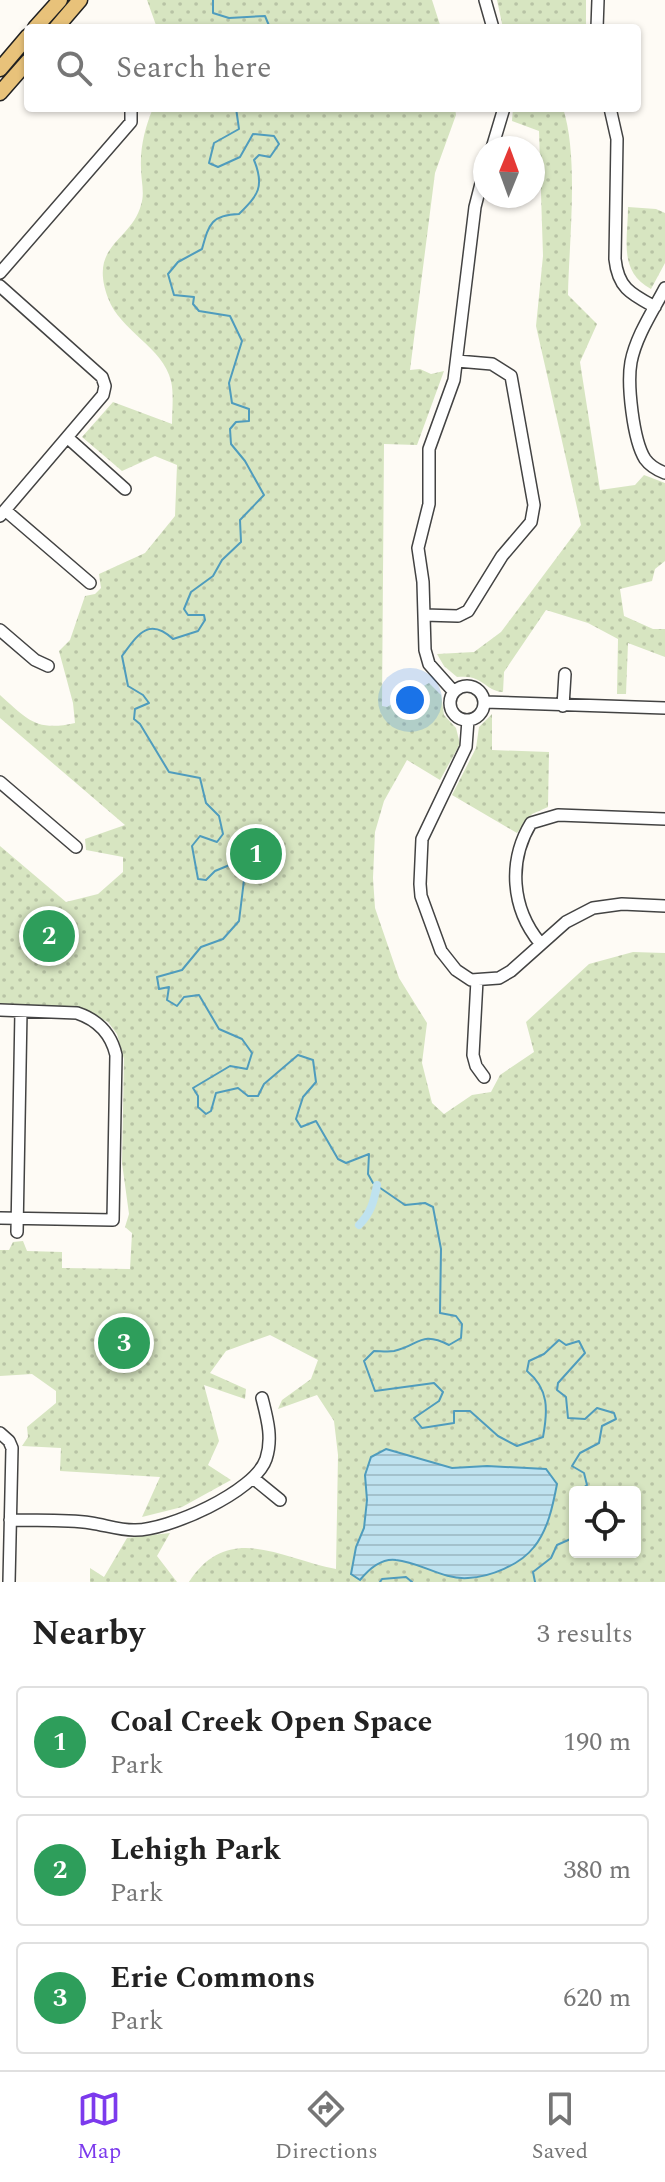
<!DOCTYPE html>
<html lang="en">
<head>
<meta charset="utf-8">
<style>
	body { margin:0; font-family:Spectral,serif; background:#f6f6f6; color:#222 }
	.controls { position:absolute; right:24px; bottom:24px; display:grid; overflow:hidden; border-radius:8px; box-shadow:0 2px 6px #0004 }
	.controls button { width:72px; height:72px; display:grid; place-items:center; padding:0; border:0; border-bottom:2px solid #e0e0e0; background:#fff; color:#222; font:40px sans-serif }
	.compass { position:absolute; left:473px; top:136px; width:72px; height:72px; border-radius:50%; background:#fff; box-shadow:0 2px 6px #0004; rotate:1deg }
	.you { position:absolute; left:410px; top:700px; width:28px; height:28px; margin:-20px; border:6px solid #fff; border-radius:50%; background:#1a73e8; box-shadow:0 0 0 12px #1a73e833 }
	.badge { display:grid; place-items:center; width:52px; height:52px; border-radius:50%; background:#7c3aed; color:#fff; font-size:26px; font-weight:700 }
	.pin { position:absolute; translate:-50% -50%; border:4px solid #fff; box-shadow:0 2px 8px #0006 }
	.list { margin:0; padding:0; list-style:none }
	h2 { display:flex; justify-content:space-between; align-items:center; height:104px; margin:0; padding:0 32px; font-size:34px }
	h2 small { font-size:26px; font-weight:400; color:#767676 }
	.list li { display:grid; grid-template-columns:52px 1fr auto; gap:24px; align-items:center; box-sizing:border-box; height:112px; margin:0 16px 16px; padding:0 16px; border:2px solid #e0e0e0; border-radius:8px }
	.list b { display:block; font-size:30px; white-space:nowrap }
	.list p { margin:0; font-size:26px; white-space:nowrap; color:#767676 }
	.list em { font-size:26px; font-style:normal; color:#767676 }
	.icon { flex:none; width:44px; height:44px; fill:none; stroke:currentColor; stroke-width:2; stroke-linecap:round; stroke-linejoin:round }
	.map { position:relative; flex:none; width:665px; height:1582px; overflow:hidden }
	.search { position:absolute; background:#fff; box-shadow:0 2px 6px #0004; left:24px; right:24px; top:24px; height:88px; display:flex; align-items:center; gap:20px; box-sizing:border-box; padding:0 28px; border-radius:8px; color:#767676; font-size:30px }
	.sheet { height:488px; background:#fff }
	nav { display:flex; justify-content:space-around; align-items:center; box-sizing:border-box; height:112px; border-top:2px solid #e0e0e0; background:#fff; font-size:22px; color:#767676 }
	nav a { display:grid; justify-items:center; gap:4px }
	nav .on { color:#7c3aed }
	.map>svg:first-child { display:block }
	.park { fill:url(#park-dots); fill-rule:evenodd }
	.water { fill:url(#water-rules); stroke:#4f9cbd; stroke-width:2 }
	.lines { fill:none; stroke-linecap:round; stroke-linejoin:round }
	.stream { stroke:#4f9cbd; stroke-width:2 }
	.canal { stroke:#bfe2ef; stroke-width:8 }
	.minor-casing { stroke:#434343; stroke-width:14 }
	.major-casing { stroke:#212121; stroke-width:17 }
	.minor { stroke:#fff; stroke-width:11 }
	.major { stroke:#e8c27a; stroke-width:14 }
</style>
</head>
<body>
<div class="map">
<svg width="665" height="1582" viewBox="0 0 665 1582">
	<defs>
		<pattern id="park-dots" width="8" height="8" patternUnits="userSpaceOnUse" patternTransform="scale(2)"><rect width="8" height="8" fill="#d7e5c1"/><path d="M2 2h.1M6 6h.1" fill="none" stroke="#b8c3a5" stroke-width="1.8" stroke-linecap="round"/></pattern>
		<pattern id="water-rules" width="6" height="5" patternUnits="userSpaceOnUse" patternTransform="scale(2)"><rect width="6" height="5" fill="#bfe2ef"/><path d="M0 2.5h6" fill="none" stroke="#a3c1cc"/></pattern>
	</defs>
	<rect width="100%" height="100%" fill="#fefbf5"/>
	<!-- park -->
	<path class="park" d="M147,0h285l9,28h-284z
		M497,0h89v28h-83z
		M153,108h302l1,7 -21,58 -25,197 10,-1 11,5 13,-3 -27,74 -33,-1 -2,262 5,1 42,-24 12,12 3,20 12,13 4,16 -20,36 -33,-20 -23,41 -9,31 -2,46 2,30 24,70 28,45 -5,40 10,40 12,11 28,-19 19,-3 9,-17 34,-23 -8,-30 63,-58 44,-12 32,1v629h-476c40,-61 92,-23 147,-13l2,-114 -4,-34 -17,-26 -39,14 4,-9 29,-21 7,-19 -48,-25 -44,16 -16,22 36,16 -1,10 -41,-14 15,56 -11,24 23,15 -49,27 -40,10 18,-40 -100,-6 1,-23 -39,-2 6,-9 -1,-10 29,-24v-12l-24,-17 -32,2v-126h9l4,-8 10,-1 4,10 35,1v16l68,1 2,-36 -7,-6 4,-13 -7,-51 2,-104 -7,-25 -9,-12 -29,-14 -79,-2v-160l66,56 32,-8 25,-22v-15l-37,-7 -1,-11 40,-14 -125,-107v-23c27,24 36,37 75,28l-2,-20 -14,-52 11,-11 15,-44 10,-2 6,-6 -2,-14 46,-21 30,-37 2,-51 -22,-9 -33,15 -40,-34 31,-35 59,22c0,-13 2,-30 -1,-43 -8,-34 -51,-50 -63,-83 -20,-54 23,-56 33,-93 4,-12 0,-24 0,-37 -1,-21 4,-40 12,-60zM575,1492h60v60h-60z
		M513,108h50c16,50 6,133 5,187l29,29 -17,38 20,128 35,-5 9,-10 21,8v78l-10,8 -3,12 -32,8 4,27 29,13h12v28l-37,-14 -2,51h-9l1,-55 -30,-16 -42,-13 -42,62 -1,20c-20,-2 -19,-18 -46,-15l-13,-11 -7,-12 37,-2 27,-20 80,-107 -45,-199 7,-70 -4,-125 -27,-10z
		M628,207l28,2 9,4v50l-14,26c-33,-18 -23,-49 -23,-82z
		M492,714v36l57,2 -1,55 -16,7 -15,19 -65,-38 24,-47 3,-21z
		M170,1533l-13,23 20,26h-87v-14l14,9 23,-39z"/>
	<!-- water -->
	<path class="water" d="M386,1449l66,19 35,-2 59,3 11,15c-4,21 -9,46 -23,63 -14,18 -44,30 -66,31 -25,2 -48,-16 -72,-18 -15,-2 -27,9 -36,20l-9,-6 5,-27 8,-19 3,-28 -2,-25 6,-18z"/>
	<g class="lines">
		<!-- stream -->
		<path class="stream" d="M213,0v13l16,5 36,-2 5,12
			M236,108l3,21 -25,14 -5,20 9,4 22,-10 13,-23 21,2 5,8 -9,13 -11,-2 -5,5c11,27 4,35 -15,54 -28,1 -30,10 -37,35l-24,13 -10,12 6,21 20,2 -1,7 6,7 31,5 12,25 -13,42 3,20 17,6v12l-13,1 -6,7 1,15 14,17 19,34 -24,25 1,22 -19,18 -9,16 -22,16 -7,17 4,6h16l1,5 -7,11 -25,8c-25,-23 -36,-3 -51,17l6,30 15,9 6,8 -14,6 -1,10 6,5 29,48 31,6 6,25 13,13 4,18 -6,8 -17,-6 -8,10 6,33 8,1 9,-9 17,-7 12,16 -5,41 -16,18 -22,8 -19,23 -25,7 2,12 10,-2 -2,13 10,6 7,-9 15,-2 20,34 23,10 10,14 -5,16 -17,-3 -37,22 5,8v11l8,7 5,-3 5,-18 22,-5 10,8h10l6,-12 34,-29 15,5 3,22 -13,15 -7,22 5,8 15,-6 22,38 8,4 23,-9 -1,20 5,9 32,22 20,-2 8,4 8,42 -1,64 16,3 6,8 -1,14 -12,7c-29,-15 -30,1 -55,6 -6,1 -14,0 -20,0l-10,10 11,30 59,-8 9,9 -4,9 -25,17 8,10 32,-5v-12h16l28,25 19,10 26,-9c5,-27 6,-48 -16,-66l2,-10 15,-7 15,-14 7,5 13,-4 6,12 -27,30 -1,7 9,7 2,21 17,1 12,-11 17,5 2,6 -14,7 -3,17 -19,10 -8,13 12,7 3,12 -9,7
			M575,1494l-2,2 2,12
			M380,1582l2,-3 24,-2 6,5
			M535,1582l-2,-10 18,-14 6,-13 18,-8"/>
		<!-- canal -->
		<path class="canal" d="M359,1225c12,-12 15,-24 18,-40"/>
		<defs>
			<path id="minor" d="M485,0l8,28
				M597,28l1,-28
				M610,108l7,31 -2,120c3,29 16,35 40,48
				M492,148l12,-40
				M0,273l131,-151v-14
				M0,286l102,91 3,9 -2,9 -103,121
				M665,288c-12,23 -29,48 -34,74 -4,22 2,78 14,97 5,7 12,11 20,14
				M68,438l57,51
				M5,510l85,73
				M424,615l34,1 10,-5 34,-55 29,-34 3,-17 -23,-129 -19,-12 -35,-3
				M0,630l35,30 13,6
				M450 703a17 17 0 1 1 34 0a17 17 0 1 1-34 0Z
				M454,692l-25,-28 -4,-14 -2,-68 -5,-34 11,-44v-55l25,-69 21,-173 10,-39
				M484,702l181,6
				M563,706l2,-32
				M468,720l-2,27 -44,92 -2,45 1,12 20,55 15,19 15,10 28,-2 12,-7 55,-49 27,-14 29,-4 43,2
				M0,782l76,65
				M540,943c-29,-35 -32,-82 -9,-120l27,-8 107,4
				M477,980l-4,75 3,11 8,11
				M0,1010l77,3c21,7 34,20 39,42l-3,165 -113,-2
				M17,1232l4,-221
				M0,1433l9,8 3,7 -3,134
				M253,1478l27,22
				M10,1520c27,1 54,-1 81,3 14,2 28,7 43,7 33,1 121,-38 132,-71 7,-21 1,-41 -4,-61"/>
			<path id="major" d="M35,28l25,-28
				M56,28l24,-28
				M0,69l28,-33
				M0,93l28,-32"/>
		</defs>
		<!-- minor casing -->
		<use href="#minor" class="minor-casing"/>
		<!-- major casing -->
		<use href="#major" class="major-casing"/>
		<!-- minor -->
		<use href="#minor" class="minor"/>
		<!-- major -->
		<use href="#major" class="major"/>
	</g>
</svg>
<div class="controls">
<button><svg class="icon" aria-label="locate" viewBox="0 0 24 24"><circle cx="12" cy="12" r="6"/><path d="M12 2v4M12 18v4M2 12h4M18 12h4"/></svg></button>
</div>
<svg class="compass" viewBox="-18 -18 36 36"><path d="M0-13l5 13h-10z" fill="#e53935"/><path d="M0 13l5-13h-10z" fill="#767676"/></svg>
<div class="you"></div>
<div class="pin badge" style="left:256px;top:854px;background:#2e9e5b">1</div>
<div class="pin badge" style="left:49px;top:936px;background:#2e9e5b">2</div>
<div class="pin badge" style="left:124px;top:1343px;background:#2e9e5b">3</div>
<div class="search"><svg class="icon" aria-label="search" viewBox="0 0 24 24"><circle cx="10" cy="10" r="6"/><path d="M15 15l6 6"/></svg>Search here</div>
</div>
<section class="sheet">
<h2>Nearby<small>3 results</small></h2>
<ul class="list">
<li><span class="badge" style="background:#2e9e5b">1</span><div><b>Coal Creek Open Space</b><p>Park</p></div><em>190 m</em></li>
<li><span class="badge" style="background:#2e9e5b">2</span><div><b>Lehigh Park</b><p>Park</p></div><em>380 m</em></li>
<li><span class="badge" style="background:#2e9e5b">3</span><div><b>Erie Commons</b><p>Park</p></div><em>620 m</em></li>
</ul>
</section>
<nav>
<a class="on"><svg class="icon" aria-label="map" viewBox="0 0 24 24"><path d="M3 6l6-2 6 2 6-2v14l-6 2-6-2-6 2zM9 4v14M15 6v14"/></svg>Map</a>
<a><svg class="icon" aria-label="directions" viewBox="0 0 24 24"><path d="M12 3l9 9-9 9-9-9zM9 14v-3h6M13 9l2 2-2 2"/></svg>Directions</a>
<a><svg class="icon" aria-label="saved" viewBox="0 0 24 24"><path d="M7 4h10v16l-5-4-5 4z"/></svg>Saved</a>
</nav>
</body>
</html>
